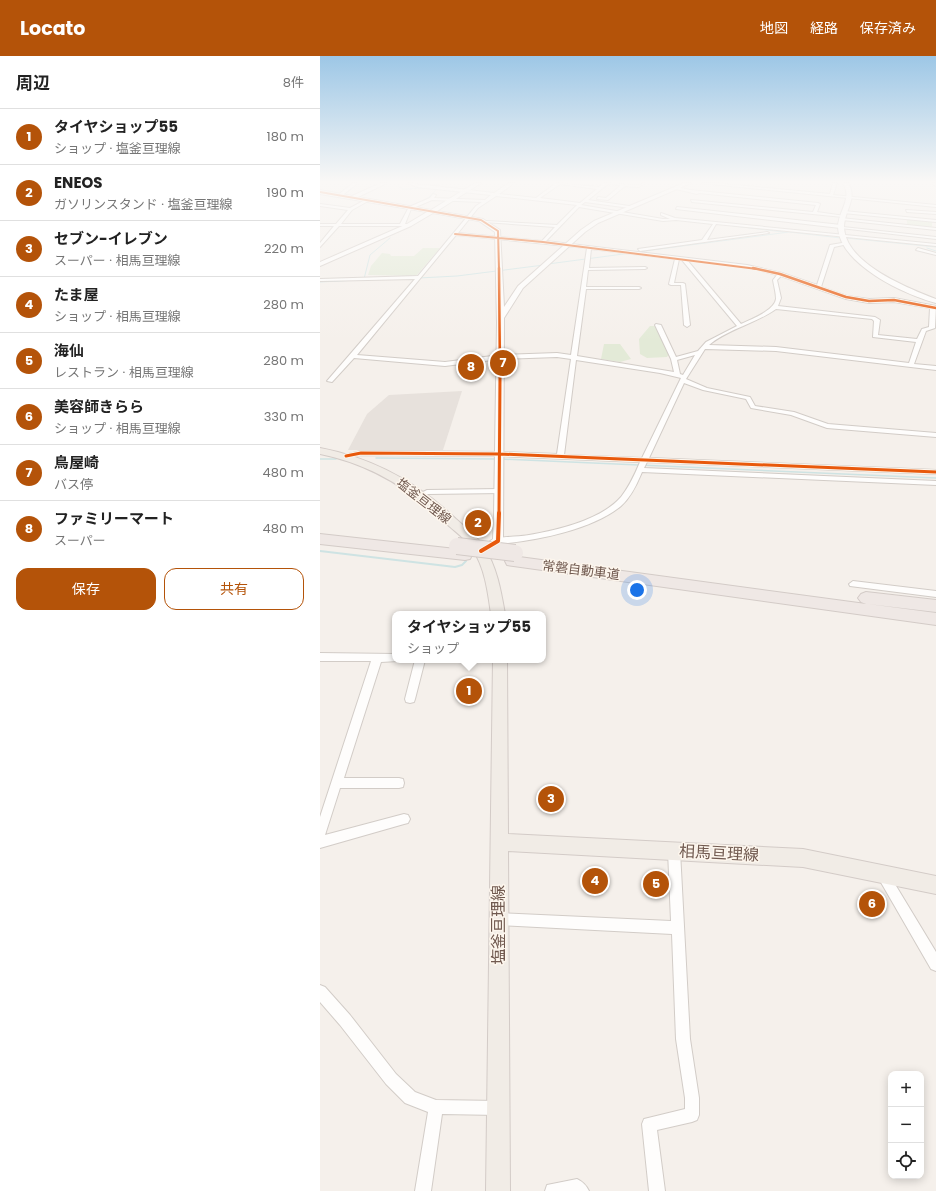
<!DOCTYPE html>
<html lang="ja">
<head>
<meta charset="utf-8">
<style>
	body { margin:0; font-family:Poppins,"Noto Sans JP",sans-serif; background:#f2f2f2; color:#222 }
	.controls { position:absolute; right:12px; bottom:12px; display:grid; overflow:hidden; border-radius:8px; box-shadow:0 2px 10px #0003 }
	.controls button { width:36px; height:36px; display:grid; place-items:center; padding:0; border:0; border-bottom:1px solid #e0e0e0; background:#fff; color:#222; font:20px sans-serif }
	.you { position:absolute; left:317px; top:534px; width:14px; height:14px; margin:-10px; border:3px solid #fff; border-radius:50%; background:#1a73e8; box-shadow:0 0 0 6px #1a73e833 }
	.badge { display:grid; place-items:center; width:26px; height:26px; border-radius:50%; background:#b45309; color:#fff; font-size:13px; font-weight:700 }
	.pin { position:absolute; translate:-50% -50%; border:2px solid #fff; box-shadow:0 1px 4px #0006 }
	.popup { position:absolute; left:72px; top:555px; width:154px; height:52px; box-sizing:border-box; display:grid; place-content:center; border-radius:8px; background:#fff; filter:drop-shadow(0 1px 3px #0005); font-size:13px; white-space:nowrap; color:#767676 }
	.popup b { font-size:15px; color:#222 }
	.popup::after { content:''; position:absolute; left:50%; top:100%; margin-left:-8px; border:8px solid transparent; border-top-color:#fff }
	.list { margin:0; padding:0; list-style:none }
	h2 { display:flex; justify-content:space-between; align-items:center; height:52px; margin:0; padding:0 16px; font-size:17px }
	h2 small { font-size:13px; font-weight:400; color:#767676 }
	.list li { display:grid; grid-template-columns:26px 1fr auto; gap:12px; align-items:center; box-sizing:border-box; height:56px; padding:0 16px; border-top:1px solid #e0e0e0 }
	.list b { display:block; font-size:15px; white-space:nowrap }
	.list p { margin:0; font-size:13px; white-space:nowrap; color:#767676 }
	.list em { font-size:13px; font-style:normal; color:#767676 }
	.actions { display:flex; gap:8px; padding:12px 16px }
	.actions a { flex:1; padding:9px 0; border:1px solid #b45309; border-radius:12px; text-align:center; font-size:14px; color:#b45309 }
	.actions .main { background:#b45309; color:#fff }
	.icon { flex:none; width:22px; height:22px; fill:none; stroke:currentColor; stroke-width:2; stroke-linecap:round; stroke-linejoin:round }
	.map { position:relative; flex:none; width:616px; height:1135px; overflow:hidden }
	header { display:flex; align-items:center; gap:24px; box-sizing:border-box; height:56px; padding:0 20px; background:#b45309; color:#fff }
	header strong { font-size:19px }
	nav { display:flex; gap:22px; margin-inline-start:auto; font-size:14px }
	main { display:flex }
	aside { flex:1; background:#fff }
	.map>svg:first-child { display:block }
	.industrial { fill:#e7e1dc }
	.green { fill:#e3ead7 }
	.lines { fill:none; stroke-linecap:round; stroke-linejoin:round }
	.stream-far2 { stroke:#cee3e3; stroke-width:1 }
	.stream-far1 { stroke:#cee3e3; stroke-width:1.5 }
	.stream { stroke:#cee3e3; stroke-width:2 }
	.street-casing { stroke:#d2ccc7; stroke-width:2 }
	.secondary-casing { stroke:#d4cdc8; stroke-width:2 }
	.primary-casing { stroke:#d3cbc7; stroke-width:2 }
	.highway-casing { stroke:#d3cbc7; stroke-width:2 }
	.street { fill:#fefdfc; fill-rule:evenodd }
	.secondary { fill:#fefdfc; fill-rule:evenodd }
	.primary { fill:#f1ece6; fill-rule:evenodd }
	.highway { fill:#efe8e5; fill-rule:evenodd }
	.highway-bridge-casing { stroke:#d3cbc7; stroke-width:18; stroke-linecap:butt }
	.highway-bridge { stroke:#efe8e5; stroke-width:16 }
	.cycleway-far3-casing { stroke:#fdf6ed; stroke-width:3 }
	.cycleway-far2-casing { stroke:#fdf6ed; stroke-width:4 }
	.cycleway-far1-casing { stroke:#fdf6ed; stroke-width:5 }
	.cycleway-casing { stroke:#fdf6ed; stroke-width:6 }
	.cycleway-far3 { stroke:#e8590c; stroke-width:2 }
	.cycleway-far2 { stroke:#e8590c; stroke-width:2.5 }
	.cycleway-far1 { stroke:#e8590c; stroke-width:3 }
	.cycleway { stroke:#e8590c; stroke-width:4 }
	.labels { text-anchor:middle; dominant-baseline:central; stroke-width:3; stroke-linejoin:round; paint-order:stroke }
	.street-label { font-size:13px; fill:#70594f; stroke:#fdf6ed }
	.near-street-label { font-size:16px; fill:#70594f; stroke:#fdf6ed }
</style>
</head>
<body>
<header>
<strong>Locato</strong>
<nav><a>地図</a><a>経路</a><a>保存済み</a></nav>
</header>
<main>
<aside>
<h2>周辺<small>8件</small></h2>
<ul class="list">
<li><span class="badge">1</span><div><b>タイヤショップ55</b><p>ショップ · 塩釜亘理線</p></div><em>180 m</em></li>
<li><span class="badge">2</span><div><b>ENEOS</b><p>ガソリンスタンド · 塩釜亘理線</p></div><em>190 m</em></li>
<li><span class="badge">3</span><div><b>セブン-イレブン</b><p>スーパー · 相馬亘理線</p></div><em>220 m</em></li>
<li><span class="badge">4</span><div><b>たま屋</b><p>ショップ · 相馬亘理線</p></div><em>280 m</em></li>
<li><span class="badge">5</span><div><b>海仙</b><p>レストラン · 相馬亘理線</p></div><em>280 m</em></li>
<li><span class="badge">6</span><div><b>美容師きらら</b><p>ショップ · 相馬亘理線</p></div><em>330 m</em></li>
<li><span class="badge">7</span><div><b>鳥屋崎</b><p>バス停</p></div><em>480 m</em></li>
<li><span class="badge">8</span><div><b>ファミリーマート</b><p>スーパー</p></div><em>480 m</em></li>
</ul>
<div class="actions"><a class="main">保存</a><a>共有</a></div>
</aside>
<div class="map">
<svg width="616" height="1135" viewBox="0 0 616 1135">
	<rect width="100%" height="100%" fill="#f5f0eb"/>
	<!-- industrial -->
	<path class="industrial" d="M142,335l-19,59h-95l19,-36 22,-19z"/>
	<!-- green -->
	<path class="green" d="M587,163l25,2v7l-25,-3z
		M103,192h17l-24,28 -48,-1 3,-9 11,-13 8,1 1,2h23z
		M330,270h6l13,28 -2,3 -20,1 -7,-4 -1,-15z
		M284,288h16l11,15 -11,3 -19,-3z"/>
	<g class="lines">
		<!-- stream-far2 -->
		<path class="stream-far2" d="M79,127l-1,3 5,3 25,-1
			M115,131l3,-4
			M262,149l22,4
			M94,150l15,-9 7,-7 -1,-2
			M290,154l20,3
			M413,170l51,6
			M526,182l90,9
			M607,192l9,3
			M317,196l152,-20 52,6
			M228,208l83,-11
			M99,222l38,-2 87,-11
			M44,223l6,-24 20,-17
			M0,226l37,-2"/>
		<!-- stream-far1 -->
		<path class="stream-far1" d="M56,402l121,1
			M0,403h16
			M181,403l435,19"/>
		<!-- stream -->
		<path class="stream" d="M0,495l135,16 7,-2 4,-4"/>
		<defs>
			<path id="street" d="M33,127h5l-18,14h-2v-2z
				M88,127l86,10 15,-10h5l-15,11 37,4 20,-15 43,4 5,-4 34,2 7,-2 -6,4 -14,-1 -17,14 -11,-1 1,-2 8,1 15,-13 -13,-1 -20,16 41,6 1,2 -45,-6 -4,3 82,14h7l-9,-4v-2l14,5 261,26v2l-220,-22 -9,16 60,-8 2,1 -129,18 -2,-2 64,-9 11,-16 -37,-4 -13,1 -84,-14 -33,34 201,24 35,8 35,12 13,-40 18,-3v2l-14,3 -13,40 26,9 22,3 25,-1 42,8 -1,22 -9,3 -12,33 22,2v4l-160,-19 -71,-2 -19,30 21,9 43,9 5,9 39,6 34,12 108,9v4l-109,-9 -36,-13 -40,-7 -5,-9 -43,-9 -19,-7 -35,75 287,12v4l-289,-12 -3,6 292,13v4l-294,-13c-5,12 -11,25 -21,34 -29,24 -86,35 -123,38l-3,-1 -1,-2 1,-2c11,-3 23,-2 34,-4 29,-5 72,-15 92,-38 8,-10 14,-23 19,-35l-141,-6 -138,-1 -17,2v-2l17,-4 138,1 58,2 14,-95 -14,-2 -57,2 -55,7 -91,-8 -22,24 -5,-1 88,-102 -95,2v-2l98,-3 58,-70 6,-4 -50,-2 -21,9 -6,15h5v2h-71l-19,21v-4l14,-17h-14v-2h16l12,-14 -28,-4v-2l30,4 17,-9 1,2 -16,9 -11,14h59l9,-17 21,-9 3,-4 3,1 -2,3 51,2 6,-5 -74,-8zM240,128l37,5 -17,14 -40,-5zM176,140l81,9 -20,20 -71,-4 -2,1 71,5 -13,14 -84,-8 20,-25zM136,179l131,13 -16,107 -14,-2 -57,2 -55,7 -88,-7zM271,193l84,10 -6,25 2,1h10l3,40 3,2 3,-2 -5,-41 -2,-1h-9l5,-24 3,1 55,66 -31,16 -8,9 -22,6 -15,-32 -5,-1 -1,1 16,34 3,13 -97,-16 9,-67h53l2,-1 -2,-1h-53l2,-17 57,-1 2,-1 -2,-1 -56,1zM367,204l60,7 30,8 -4,5c1,6 3,13 3,19 -2,12 -25,20 -35,25zM461,220l65,23 23,4 25,-1 36,6 -1,19 -7,2 -5,10 -39,-4 2,-15 -5,-3 -97,-11 3,-8 -4,-18zM456,253l96,10 2,2 -1,16 43,5 -7,21 -133,-16 -67,-2c19,-16 46,-21 67,-36zM375,299l-12,20 -3,-1 -3,-14zM256,304l84,13 21,5 -39,80 -78,-3z
				M381,127h15l114,11 3,-11h4l-4,12 103,10v2z
				M611,127h5v3z
				M357,131l13,3 128,13 2,1 -3,8 28,4 -2,1 -151,-15 -1,-2 122,12 3,-7 -117,-12 -2,1 -21,-5z
				M357,151l164,18 2,2 93,10v2l-260,-30z
				M586,154l30,2v2l-29,-2z
				M524,155l92,9v2l-93,-9z
				M521,162l95,10v2l-94,-10z
				M598,192l18,5v2l-20,-5z
				M180,433h3v4l-75,1 -7,3 -4,-2 10,-5z
				M533,525l83,10v6l-86,-11 -1,-2z
				M0,597l75,1v6l3,1 -17,1 -37,116h55l4,1 1,4 -1,4 -4,1h-59l-15,47 79,-21 4,1 2,4 -2,4 -4,1 -84,24v-31l51,-156h-51z
				M95,604h10l-10,39 -1,3 -4,1 -4,-1 -1,-3z
				M354,789l4,2 2,4 10,188 9,59v17l-2,5 -5,2 -35,8 8,61h-16l-7,-67 2,-5 41,-10v-11l-9,-59 -4,-105 -174,-9 -4,-2 -2,-4 2,-4 4,-2 173,8 -3,-70 2,-4z
				M563,813l4,2 49,81v19l-5,-2 -52,-90 -2,-4 2,-4z
				M0,929l5,2 25,28 46,59 19,18 21,8 62,1 5,2 2,5 -2,5 -5,2 -56,-1 -11,77h-16l13,-79 -23,-9 -19,-19 -46,-59 -20,-23z
				M257,1123c6,3 9,6 12,12h-44l2,-6z"/>
			<path id="secondary" d="M61,127h6l-29,14 73,13 44,-27h6l-44,28 46,8 17,11 4,77 14,-21 63,-56 13,-9 90,-38h7l-93,40 -13,9 -62,56 -19,30 -1,223 -21,14 -5,-4 16,-12 1,-24 3,-192 -2,-91 -16,-11 -46,-8 -22,13 -91,40v-4l87,-38 20,-12 -107,-18v-4l32,6z
				M523,127h5c10,16 -4,28 -4,44 1,36 63,61 92,72v4c-31,-8 -97,-39 -98,-76 0,-16 15,-28 5,-44z"/>
			<path id="primary" d="M0,392c53,10 97,34 136,71 10,9 21,17 28,28 13,20 17,44 21,67h-14c-3,-21 -6,-46 -18,-64 -6,-10 -16,-17 -24,-24 -37,-36 -78,-62 -129,-72z
				M173,604h14l1,174 295,15 133,27v18l-133,-27 -295,-16 2,340h-24z"/>
			<path id="highway" d="M0,478l145,16 5,1 2,4 -2,4 -5,1 -145,-16z
				M192,500l354,48 -5,-2 -3,-4 3,-4 5,-2 70,8v12l-68,-8 68,9v12l-429,-60 -2,-4 2,-4z"/>
		</defs>
		<!-- street casing -->
		<use href="#street" class="street-casing"/>
		<!-- secondary casing -->
		<use href="#secondary" class="secondary-casing"/>
		<!-- primary casing -->
		<use href="#primary" class="primary-casing"/>
		<!-- highway casing -->
		<use href="#highway" class="highway-casing"/>
		<!-- street -->
		<use href="#street" class="street"/>
		<!-- secondary -->
		<use href="#secondary" class="secondary"/>
		<!-- primary -->
		<use href="#primary" class="primary"/>
		<!-- highway -->
		<use href="#highway" class="highway"/>
		<defs>
			<path id="highway-bridge" d="M137,490l58,7"/>
		</defs>
		<!-- highway-bridge casing -->
		<use href="#highway-bridge" class="highway-bridge-casing"/>
		<!-- highway-bridge -->
		<use href="#highway-bridge" class="highway-bridge"/>
		<defs>
			<path id="cycleway-far3" d="M0,136l161,28 17,11 1,38
				M135,178l88,8 214,27"/>
			<path id="cycleway-far2" d="M179,212l1,108
				M433,212l27,6 66,23 23,4 25,-1 42,8"/>
			<path id="cycleway-far1" d="M26,400l15,-3 138,1 437,18
				M179,458l1,-139"/>
			<path id="cycleway" d="M161,495l17,-10 1,-28"/>
		</defs>
		<!-- cycleway-far3 casing -->
		<use href="#cycleway-far3" class="cycleway-far3-casing"/>
		<!-- cycleway-far2 casing -->
		<use href="#cycleway-far2" class="cycleway-far2-casing"/>
		<!-- cycleway-far1 casing -->
		<use href="#cycleway-far1" class="cycleway-far1-casing"/>
		<!-- cycleway casing -->
		<use href="#cycleway" class="cycleway-casing"/>
		<!-- cycleway-far3 -->
		<use href="#cycleway-far3" class="cycleway-far3"/>
		<!-- cycleway-far2 -->
		<use href="#cycleway-far2" class="cycleway-far2"/>
		<!-- cycleway-far1 -->
		<use href="#cycleway-far1" class="cycleway-far1"/>
		<!-- cycleway -->
		<use href="#cycleway" class="cycleway"/>
	</g>
	<!-- sky -->
	<linearGradient id="sky" x2="0" y2="1"><stop stop-color="#9dc7e6"/><stop offset="0.44" stop-color="#faf8f6"/><stop offset="1" stop-color="#faf8f6" stop-opacity="0"/></linearGradient>
	<rect width="616" height="286" fill="url(#sky)"/>
	<g class="labels">
		<!-- street labels -->
		<g class="street-label">
			<text transform="translate(104 445) rotate(38)">塩釜亘理線</text>
			<text transform="translate(261 514) rotate(7)">常磐自動車道</text>
		</g>
		<!-- near-street labels -->
		<g class="near-street-label">
			<text transform="translate(399 797) rotate(3)">相馬亘理線</text>
			<text transform="translate(178 869) rotate(-90)">塩釜亘理線</text>
		</g>
	</g>
</svg>
<div class="controls">
<button>+</button>
<button>−</button>
<button><svg class="icon" aria-label="locate" viewBox="0 0 24 24"><circle cx="12" cy="12" r="6"/><path d="M12 2v4M12 18v4M2 12h4M18 12h4"/></svg></button>
</div>
<div class="you"></div>
<div class="pin badge" style="left:149px;top:635px">1</div>
<div class="popup"><b>タイヤショップ55</b>ショップ</div>
<div class="pin badge" style="left:158px;top:467px">2</div>
<div class="pin badge" style="left:231px;top:743px">3</div>
<div class="pin badge" style="left:275px;top:825px">4</div>
<div class="pin badge" style="left:336px;top:828px">5</div>
<div class="pin badge" style="left:552px;top:848px">6</div>
<div class="pin badge" style="left:183px;top:307px">7</div>
<div class="pin badge" style="left:151px;top:311px">8</div>
</div>
</main>
</body>
</html>
